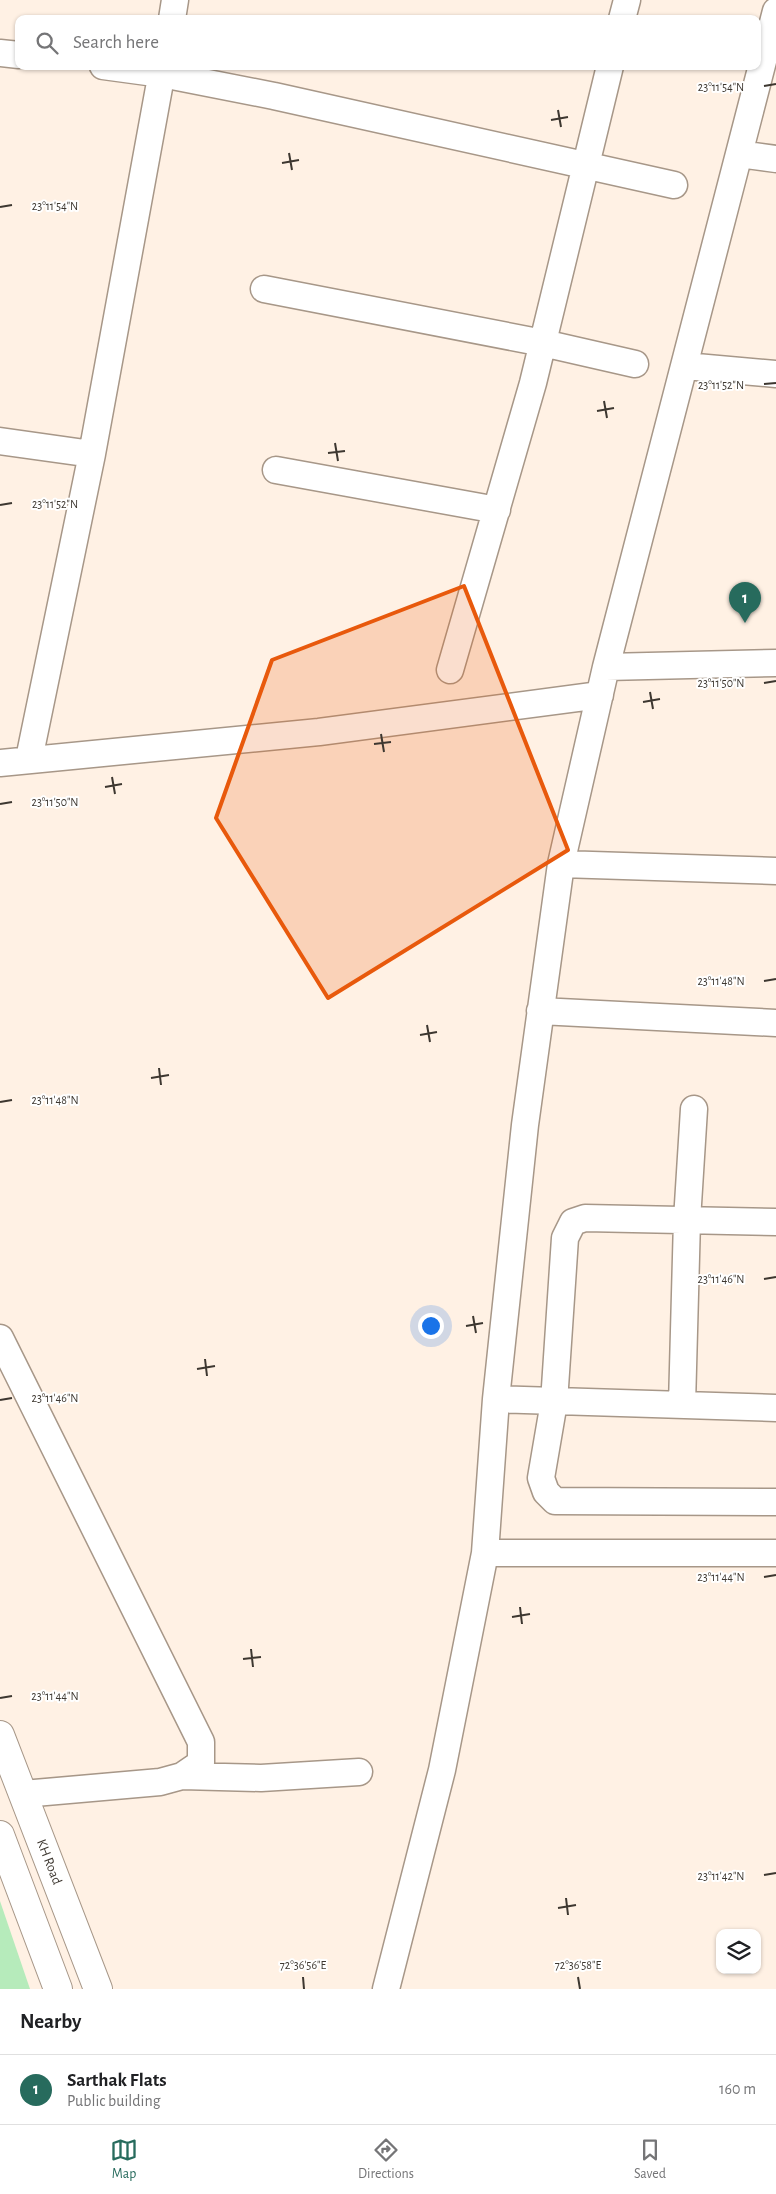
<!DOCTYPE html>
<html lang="en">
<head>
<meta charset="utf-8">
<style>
	body { margin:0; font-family:"Alegreya Sans",sans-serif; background:#f2f2f2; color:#202124 }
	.controls { position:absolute; right:15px; bottom:15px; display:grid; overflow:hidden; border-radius:10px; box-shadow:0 1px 4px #0004 }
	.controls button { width:45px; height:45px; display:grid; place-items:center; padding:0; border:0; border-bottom:1px solid #e0e0e0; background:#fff; color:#202124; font:25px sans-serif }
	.you { position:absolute; left:430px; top:1325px; width:18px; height:18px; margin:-12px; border:4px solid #fff; border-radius:50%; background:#1a73e8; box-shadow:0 0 0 8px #1a73e833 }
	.badge { display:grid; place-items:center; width:32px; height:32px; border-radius:50%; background:#276b5d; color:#fff; font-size:16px; font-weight:700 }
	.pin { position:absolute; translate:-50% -41px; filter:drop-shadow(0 1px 2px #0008) }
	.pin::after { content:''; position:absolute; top:26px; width:18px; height:15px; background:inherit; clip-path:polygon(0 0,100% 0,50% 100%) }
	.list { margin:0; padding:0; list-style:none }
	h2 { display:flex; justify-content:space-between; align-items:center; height:65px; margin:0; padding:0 20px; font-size:21px }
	h2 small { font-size:16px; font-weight:400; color:#757577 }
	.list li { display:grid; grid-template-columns:32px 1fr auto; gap:15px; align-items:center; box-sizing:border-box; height:70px; padding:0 20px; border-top:1px solid #e0e0e0 }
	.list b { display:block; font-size:19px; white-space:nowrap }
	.list p { margin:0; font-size:16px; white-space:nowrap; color:#757577 }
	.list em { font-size:16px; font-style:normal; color:#757577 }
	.icon { flex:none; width:28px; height:28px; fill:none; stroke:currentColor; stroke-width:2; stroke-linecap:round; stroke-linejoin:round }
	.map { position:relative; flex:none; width:776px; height:1989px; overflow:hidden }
	.search { position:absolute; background:#fff; box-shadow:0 1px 4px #0004; left:15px; right:15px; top:15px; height:55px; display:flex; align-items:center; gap:12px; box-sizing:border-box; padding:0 18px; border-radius:10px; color:#757577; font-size:19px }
	.sheet { height:135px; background:#fff }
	nav { display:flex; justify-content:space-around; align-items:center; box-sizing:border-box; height:70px; border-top:1px solid #e0e0e0; background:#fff; font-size:14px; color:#757577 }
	nav a { display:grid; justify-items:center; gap:2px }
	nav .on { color:#276b5d }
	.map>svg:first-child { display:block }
	.green { fill:#b6ebbb }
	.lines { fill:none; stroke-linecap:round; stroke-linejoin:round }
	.minor-casing { stroke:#a79788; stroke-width:29 }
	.secondary-casing { stroke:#a79788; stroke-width:30 }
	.minor { stroke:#fff; stroke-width:26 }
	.secondary { stroke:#fff; stroke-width:28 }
	.marked { fill:#e8590c; fill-opacity:0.2; stroke:#e8590c; stroke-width:4; stroke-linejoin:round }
	.ticks { fill:none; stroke:#3d3730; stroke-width:2 }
	.labels { text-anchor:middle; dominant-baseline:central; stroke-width:4; stroke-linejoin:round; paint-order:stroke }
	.street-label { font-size:14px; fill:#3d3730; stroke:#fff }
	.ticks-label { font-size:12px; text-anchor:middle; fill:#3d3730; stroke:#fff; stroke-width:4; stroke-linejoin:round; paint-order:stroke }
</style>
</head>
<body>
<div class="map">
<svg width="776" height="1989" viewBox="0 0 776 1989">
	<rect width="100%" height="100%" fill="#fff1e4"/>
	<!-- green -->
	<path class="green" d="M0,1901l30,88h-30z"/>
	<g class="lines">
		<defs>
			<path id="minor" d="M172,19l3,-19
				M622,19l5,-19
				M0,53l19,2
				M103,66l59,8 112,22 400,89
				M739,154l37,5
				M264,289l279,54 92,21
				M685,366l91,8
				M0,441l92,13 -63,305
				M92,454l71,-388
				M276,470l221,40
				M606,667l170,-4
				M450,670l83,-287 77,-317
				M0,763l319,-31 281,-37
				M561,864l215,7
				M540,1011l236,12
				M776,1222l-191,-4 -12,4 -8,16 -11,164 -13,76 5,14 9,9 221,1
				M0,1338l201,404v21l-19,13 -22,6 -137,12
				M496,1399l280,9
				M682,1405l5,-185 7,-111
				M485,1553h291
				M182,1776l79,2 98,-6
				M386,1989l56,-219 43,-217 11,-154 29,-274 36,-261 45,-197 170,-656"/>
			<path id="secondary" d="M0,1735l98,254
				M0,1835l58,154"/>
		</defs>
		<!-- minor casing -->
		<use href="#minor" class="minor-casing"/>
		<!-- secondary casing -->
		<use href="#secondary" class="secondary-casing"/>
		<!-- minor -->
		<use href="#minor" class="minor"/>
		<!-- secondary -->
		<use href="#secondary" class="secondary"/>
	</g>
	<!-- marked area -->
	<path class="marked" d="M464,586l104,264 -240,148 -112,-180 56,-158z"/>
	<!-- ticks -->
	<path class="ticks" d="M764,86l12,-2M558,110l3,17M551,120l17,-3M289,153l3,17M282,163l17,-3M0,207l12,-2M764,384l12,-1M604,401l3,17M597,411l17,-3M335,443l3,18M328,453l17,-2M0,505l12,-2M764,683l12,-2M650,692l3,17M643,702l17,-3M381,734l3,18M374,744l17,-2M112,777l3,17M105,787l17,-3M0,804l12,-2M764,981l12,-2M427,1025l3,17M420,1035l17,-3M159,1068l2,17M151,1078l18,-3M0,1102l12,-2M764,1279l12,-2M473,1316l3,17M466,1326l17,-3M205,1359l2,17M197,1369l18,-3M0,1400l12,-2M764,1577l12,-2M520,1607l2,17M512,1617l18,-3M251,1649l2,18M243,1659l18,-2M0,1698l12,-2M764,1875l12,-2M566,1898l2,17M558,1908l18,-3M303,1977l1,12M578,1977l2,12"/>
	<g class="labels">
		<!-- street labels -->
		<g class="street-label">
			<text transform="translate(49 1862) rotate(69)">KH Road</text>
		</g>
	</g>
	<g class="ticks-label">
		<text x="721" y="91">23°11'54"N</text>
		<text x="55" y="210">23°11'54"N</text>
		<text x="721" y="389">23°11'52"N</text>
		<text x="55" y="508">23°11'52"N</text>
		<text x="721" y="687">23°11'50"N</text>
		<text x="55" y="806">23°11'50"N</text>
		<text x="721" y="985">23°11'48"N</text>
		<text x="55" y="1104">23°11'48"N</text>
		<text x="721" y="1283">23°11'46"N</text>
		<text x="55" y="1402">23°11'46"N</text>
		<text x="721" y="1581">23°11'44"N</text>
		<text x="55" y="1700">23°11'44"N</text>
		<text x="721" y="1880">23°11'42"N</text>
		<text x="303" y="1969">72°36'56"E</text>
		<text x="578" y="1969">72°36'58"E</text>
	</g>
</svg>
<div class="controls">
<button><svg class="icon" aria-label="layers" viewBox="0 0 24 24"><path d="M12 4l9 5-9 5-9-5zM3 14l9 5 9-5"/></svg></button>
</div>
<div class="you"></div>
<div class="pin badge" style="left:745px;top:623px">1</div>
<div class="search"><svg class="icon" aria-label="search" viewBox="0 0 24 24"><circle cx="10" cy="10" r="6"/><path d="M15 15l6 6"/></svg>Search here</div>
</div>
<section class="sheet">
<h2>Nearby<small></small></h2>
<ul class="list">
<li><span class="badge">1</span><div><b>Sarthak Flats</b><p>Public building</p></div><em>160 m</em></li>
</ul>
</section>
<nav>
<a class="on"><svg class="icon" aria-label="map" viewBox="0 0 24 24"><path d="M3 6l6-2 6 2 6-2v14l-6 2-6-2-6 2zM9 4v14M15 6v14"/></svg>Map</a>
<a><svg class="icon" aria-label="directions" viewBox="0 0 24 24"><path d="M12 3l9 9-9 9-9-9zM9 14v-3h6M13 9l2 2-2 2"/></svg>Directions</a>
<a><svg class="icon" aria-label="saved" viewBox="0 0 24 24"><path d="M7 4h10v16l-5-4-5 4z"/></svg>Saved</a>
</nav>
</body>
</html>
